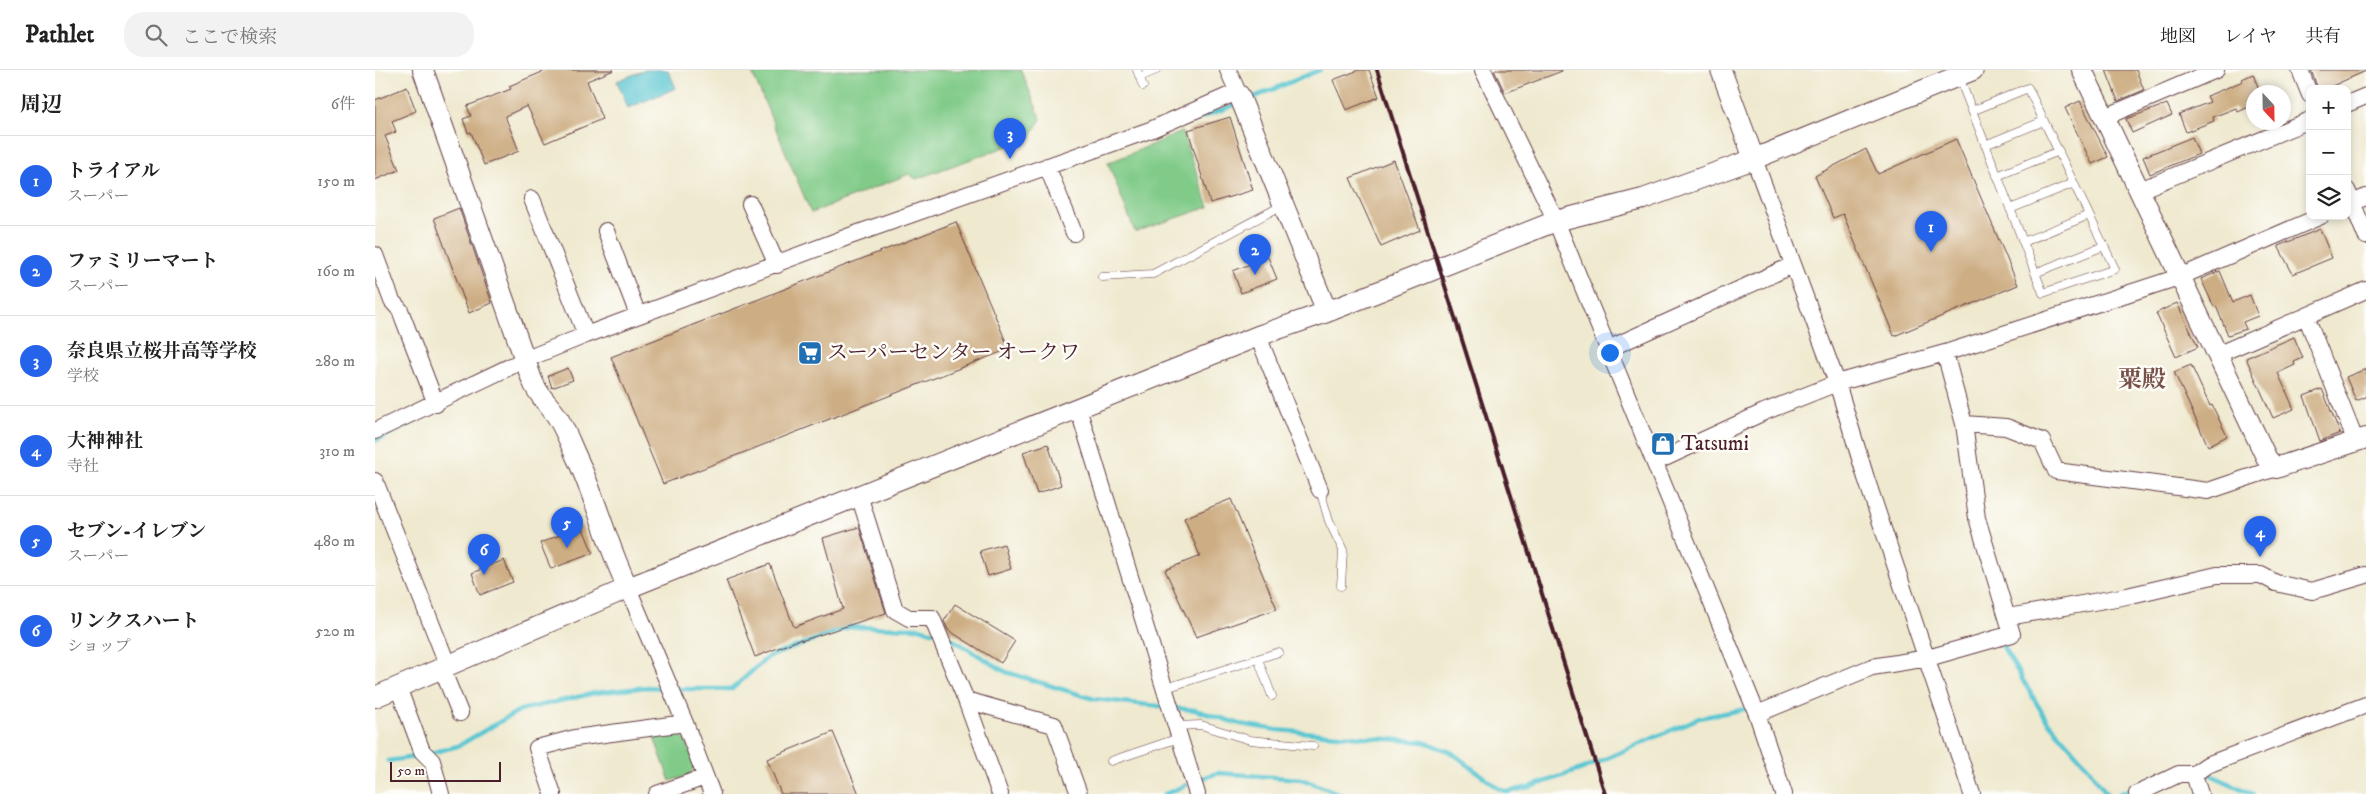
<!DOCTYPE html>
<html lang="ja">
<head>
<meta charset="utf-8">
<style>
	body { margin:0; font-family:"IM FELL DW Pica","Noto Serif JP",serif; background:#f2f2f2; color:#222 }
	.controls { position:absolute; right:15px; top:15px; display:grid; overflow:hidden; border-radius:10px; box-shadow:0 2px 8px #0003 }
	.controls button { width:45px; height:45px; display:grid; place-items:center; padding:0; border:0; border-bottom:1px solid #e0e0e0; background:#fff; color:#222; font:25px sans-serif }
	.compass { position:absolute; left:1871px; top:15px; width:45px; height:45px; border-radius:50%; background:#fff; box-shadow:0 2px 8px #0003; rotate:158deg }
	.scale { position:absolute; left:15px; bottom:12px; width:111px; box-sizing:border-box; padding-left:5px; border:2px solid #4a1f2b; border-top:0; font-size:14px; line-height:18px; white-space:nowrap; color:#4a1f2b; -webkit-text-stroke:4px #fdfcf7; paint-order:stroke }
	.you { position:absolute; left:1234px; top:282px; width:18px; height:18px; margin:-12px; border:4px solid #fff; border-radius:50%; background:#1a73e8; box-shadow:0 0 0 8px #1a73e833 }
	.badge { display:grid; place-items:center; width:32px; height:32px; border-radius:50%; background:#2563eb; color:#fff; font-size:16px; font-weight:700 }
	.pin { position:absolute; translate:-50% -41px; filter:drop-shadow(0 1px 2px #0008) }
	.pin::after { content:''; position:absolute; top:26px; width:18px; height:15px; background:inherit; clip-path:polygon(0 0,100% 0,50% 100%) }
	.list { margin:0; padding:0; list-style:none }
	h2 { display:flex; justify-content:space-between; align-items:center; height:65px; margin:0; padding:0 20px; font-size:21px }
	h2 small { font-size:16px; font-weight:400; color:#767676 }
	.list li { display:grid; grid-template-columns:32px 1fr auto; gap:15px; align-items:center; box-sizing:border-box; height:90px; padding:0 20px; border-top:1px solid #e0e0e0 }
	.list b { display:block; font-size:19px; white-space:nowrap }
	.list p { margin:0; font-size:16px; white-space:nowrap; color:#767676 }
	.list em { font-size:16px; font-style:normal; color:#767676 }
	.icon { flex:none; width:28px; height:28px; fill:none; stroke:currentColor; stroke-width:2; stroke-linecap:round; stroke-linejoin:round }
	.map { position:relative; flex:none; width:1991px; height:724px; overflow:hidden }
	header { display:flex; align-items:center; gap:30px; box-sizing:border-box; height:70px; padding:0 25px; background:#fff; border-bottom:1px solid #e0e0e0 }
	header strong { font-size:24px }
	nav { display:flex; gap:28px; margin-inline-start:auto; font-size:18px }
	.search { width:350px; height:45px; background:#f2f2f2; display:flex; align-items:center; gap:12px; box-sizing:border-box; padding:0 18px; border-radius:20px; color:#767676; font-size:19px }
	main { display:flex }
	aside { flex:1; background:#fff }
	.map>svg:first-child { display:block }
	.green { fill:#80cb88; stroke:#65755a }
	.water { fill:#59c6d2; stroke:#52727e }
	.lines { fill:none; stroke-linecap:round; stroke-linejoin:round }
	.stream { stroke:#59c6d2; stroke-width:4.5 }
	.building { fill:#cdad83 }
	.service-casing { stroke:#633d44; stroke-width:9 }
	.minor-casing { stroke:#633d44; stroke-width:18 }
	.tertiary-casing { stroke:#633d44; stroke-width:22 }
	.service { stroke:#fff; stroke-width:8 }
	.minor { stroke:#fff; stroke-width:16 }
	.tertiary { stroke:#fff; stroke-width:20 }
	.rail { stroke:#4a1f2b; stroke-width:4 }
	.labels { text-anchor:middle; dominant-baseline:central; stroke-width:5; stroke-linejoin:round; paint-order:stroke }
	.poi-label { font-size:21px; fill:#4a1f2b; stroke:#fdfcf7; text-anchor:start }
	.quarter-label { font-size:24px; font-weight:bold; fill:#78514a; stroke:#fdfcf7 }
</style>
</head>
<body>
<header>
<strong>Pathlet</strong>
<div class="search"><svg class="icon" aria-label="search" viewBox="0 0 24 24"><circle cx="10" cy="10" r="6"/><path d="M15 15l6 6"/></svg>ここで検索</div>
<nav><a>地図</a><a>レイヤ</a><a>共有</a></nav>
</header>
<main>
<aside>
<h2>周辺<small>6件</small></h2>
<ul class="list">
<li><span class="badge">1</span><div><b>トライアル</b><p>スーパー</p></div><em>150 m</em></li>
<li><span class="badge">2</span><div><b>ファミリーマート</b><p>スーパー</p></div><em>160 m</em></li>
<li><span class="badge">3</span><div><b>奈良県立桜井高等学校</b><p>学校</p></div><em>280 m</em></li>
<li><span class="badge">4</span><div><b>大神神社</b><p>寺社</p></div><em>310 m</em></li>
<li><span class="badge">5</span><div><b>セブン-イレブン</b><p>スーパー</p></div><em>480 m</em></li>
<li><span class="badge">6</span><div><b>リンクスハート</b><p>ショップ</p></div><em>520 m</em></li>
</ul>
</aside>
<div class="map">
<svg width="1991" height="724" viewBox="0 0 1991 724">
	<rect width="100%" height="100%" fill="#fdfcf7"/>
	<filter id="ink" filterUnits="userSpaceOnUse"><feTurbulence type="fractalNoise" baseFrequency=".02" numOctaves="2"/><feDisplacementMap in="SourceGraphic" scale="10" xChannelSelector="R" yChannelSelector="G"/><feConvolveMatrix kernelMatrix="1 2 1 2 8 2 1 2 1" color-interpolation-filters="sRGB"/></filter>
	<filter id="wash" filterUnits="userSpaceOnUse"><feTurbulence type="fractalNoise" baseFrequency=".0096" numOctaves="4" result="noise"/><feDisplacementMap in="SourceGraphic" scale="20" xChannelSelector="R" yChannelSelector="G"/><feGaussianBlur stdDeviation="1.12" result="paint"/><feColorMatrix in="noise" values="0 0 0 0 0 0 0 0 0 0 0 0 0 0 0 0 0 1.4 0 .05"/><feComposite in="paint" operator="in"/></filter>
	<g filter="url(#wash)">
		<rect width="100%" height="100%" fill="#efe9cf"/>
		<!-- green -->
		<path class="green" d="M376,0h270l20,49 -11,19 -114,41 -7,-5 -98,39z
			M807,62l27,75 -74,25 -27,-69z
			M301,663l9,6 10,27 -7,10 -18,5 -17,-46z"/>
		<!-- water -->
		<path class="water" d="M270,0h23l8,18 -48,20 -11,-27z"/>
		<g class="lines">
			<!-- stream -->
			<path class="stream" d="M872,30l73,-30
				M807,55l55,-21
				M0,371l42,-21
				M570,565l61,37 88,27 73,8
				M1624,570l47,79 41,47 20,28
				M1534,583l44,-10
				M300,619h57l36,-32 81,-30 71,1 12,4
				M800,638l20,2 45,14 37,6 147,12 27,10 47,36 9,4 23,-5 52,-18 117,-51 52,-10
				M56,683l27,-7 62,-36 75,-17 52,-6 18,1
				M13,691l33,-5
				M1829,702l49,22
				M828,708l15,-5 83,6 40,15
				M790,724l21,-9
				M1744,724l17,-8"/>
		</g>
		<g id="blocks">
			<!-- building -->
			<path class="building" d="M172,0h67l-27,11 15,38 -57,24 -18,-37 -22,10 14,35 -35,14 -13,-33 -3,1 -5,-14 8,-3 -4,-10 44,-17 -2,-3z
				M984,0h10l10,27 -33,13 -13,-30z
				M1119,0h68v1l-57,22z
				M1731,0h30l8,20 -26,11z
				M1936,0h55v1l-41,18h-7z
				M1878,4l7,18h-7v13l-15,7 -2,-4 -23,9 1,4 -28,11 -7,-18 31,-12 -3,-6 36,-15 -1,-2z
				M32,17l9,24 -24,10 4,11 -11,4 14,34 -24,10v-80z
				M1705,31l28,56 -16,7 -27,-56z
				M1792,34l5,11 -40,18 -6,-14z
				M855,47l23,73 -43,13 -22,-73z
				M1817,67l7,17 -49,20 -7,-17z
				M1581,69l62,146 -124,51 -51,-122 -10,4 -18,-42 51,-27 12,25z
				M1019,90l26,70 -39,17 -31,-69z
				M84,138l33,95 -23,10 -35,-95z
				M581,152l53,127 -346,135 -52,-127z
				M1945,159l12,29 -39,16 -15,-28z
				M893,187l9,22 -36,14 -8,-22z
				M1845,201l13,31 17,-7 8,21 -15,6 3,7 -18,6 -12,-29 -2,1 -13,-28z
				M1802,233l21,44 -22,10 -20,-44z
				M1919,267l9,21 -9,4 1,3 -17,8 16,36 -21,9 -27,-60z
				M1816,295l19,41 2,-1 15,31 -19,10 -34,-74z
				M193,298l5,12 -21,8 -4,-12z
				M1991,299v28l-10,4 -10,-24z
				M1947,319l18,44 -20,8 -16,-45z
				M673,374l13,41 -24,9 -14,-42z
				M856,429l46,110 -81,28 -31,-67 35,-14 -16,-38z
				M207,456l11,27 -42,16 -11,-26z
				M484,457l27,86 -85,28v-2l-46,18 -29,-77 44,-16 24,63 49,-18 -20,-71z
				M629,474l7,25 -23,7 -8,-25z
				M129,490l9,22 -33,13 -8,-22z
				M580,534l60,37 -14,22 -53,-33 -4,-9z
				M458,662l26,62h-78l-14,-35z"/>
		</g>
	</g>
	<g filter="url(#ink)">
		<use href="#blocks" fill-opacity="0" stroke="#633d44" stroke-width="1"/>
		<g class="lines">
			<defs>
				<path id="service" d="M762,0l6,16
					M765,7l16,-7
					M1584,7l84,216 72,-24 -87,-181 -56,23
					M1610,75l59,-24
					M1622,106l62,-25
					M1635,139l64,-26
					M1648,172l66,-27
					M1660,203l69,-27
					M727,207l51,-3 130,-69
					M945,420l9,31 14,29 -2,36
					M883,589l14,37
					M791,618l113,-36
					M801,656l25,-1 49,15 63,6
					M736,691l68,-23"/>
				<path id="minor" d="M853,0l11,25
					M1108,0l73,151 201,493 27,80
					M1925,0l10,25
					M1972,34l19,-8
					M1730,47l111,-47
					M1379,89l83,224 29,95 106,316
					M672,96l27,67
					M1765,120l170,-70
					M1972,120l19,46
					M157,129l54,136
					M375,134l27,61
					M1972,135l19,-8
					M231,161l32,84
					M0,185l17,46 8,9 36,94
					M1931,246l50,126
					M883,266l62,154
					M1233,279l185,-84
					M1844,284l147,-64
					M703,338l119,386
					M1589,354l42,3 36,14 14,30 152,20 68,-23
					M0,361l149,-71 62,-25 264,-99 300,-106 87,-38
					M1281,392l108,-50 73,-29 108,-30 237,-77 139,-60
					M0,411l73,185
					M484,425l36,115 14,8h23l34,82 34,94
					M253,518l57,135 27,71
					M1633,547l119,-21 90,-21h44l15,8 36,8 54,-16
					M67,599l18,44
					M23,617l24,64 10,10 9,33
					M591,630l88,25 25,69
					M1382,644l115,-47 56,-9 84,-24 -35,-116 -13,-94 -19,-71
					M1819,704l6,20
					M178,724l-16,-46 38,-10 110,-15
					M282,724l48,-17
					M1762,724l42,-20h15l13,-9 159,-60"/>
				<path id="tertiary" d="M48,0l109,310c6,15 12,19 21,31 10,12 16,30 23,45 20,42 31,89 52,132
					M1346,0l33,89 219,-89
					M1707,0l185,389 9,9 90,-30
					M952,242l229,-91 87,-22 111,-40
					M0,627l253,-109 630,-252 69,-24 -88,-217"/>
			</defs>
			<!-- service casing -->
			<use href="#service" class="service-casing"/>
			<!-- minor casing -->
			<use href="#minor" class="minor-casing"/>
			<!-- tertiary casing -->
			<use href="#tertiary" class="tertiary-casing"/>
			<!-- service -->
			<use href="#service" class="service"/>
			<!-- minor -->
			<use href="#minor" class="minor"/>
			<!-- tertiary -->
			<use href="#tertiary" class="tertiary"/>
			<!-- rail -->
			<path class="rail" d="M1002,0l228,724"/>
		</g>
	</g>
	<!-- icons -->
	<defs>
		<symbol id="supermarket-square" viewBox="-11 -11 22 22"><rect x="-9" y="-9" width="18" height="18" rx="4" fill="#1f6fb2" stroke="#fdfcf7"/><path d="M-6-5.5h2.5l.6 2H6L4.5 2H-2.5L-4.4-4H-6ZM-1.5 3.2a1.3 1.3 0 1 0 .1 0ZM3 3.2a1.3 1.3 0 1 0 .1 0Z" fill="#fff"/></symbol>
		<symbol id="shop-square" viewBox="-11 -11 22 22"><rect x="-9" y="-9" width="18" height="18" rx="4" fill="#1f6fb2" stroke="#fdfcf7"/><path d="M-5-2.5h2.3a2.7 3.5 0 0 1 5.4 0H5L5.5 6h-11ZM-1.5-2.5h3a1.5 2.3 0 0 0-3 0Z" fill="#fff"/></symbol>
	</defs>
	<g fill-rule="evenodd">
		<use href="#supermarket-square" x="421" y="269" width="28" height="28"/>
		<use href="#shop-square" x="1274" y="360" width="28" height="28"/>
	</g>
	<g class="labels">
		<!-- poi labels -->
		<g class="poi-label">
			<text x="452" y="283">スーパーセンター オークワ</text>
			<text x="1306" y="374">Tatsumi</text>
		</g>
		<!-- quarter labels -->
		<g class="quarter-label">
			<text x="1767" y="310">粟殿</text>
		</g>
	</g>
</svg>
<div class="controls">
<button>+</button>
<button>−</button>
<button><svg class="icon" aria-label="layers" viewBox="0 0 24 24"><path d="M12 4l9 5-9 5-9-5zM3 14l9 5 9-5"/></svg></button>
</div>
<svg class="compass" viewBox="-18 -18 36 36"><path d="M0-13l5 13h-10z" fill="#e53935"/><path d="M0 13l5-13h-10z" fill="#767676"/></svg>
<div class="scale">50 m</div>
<div class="you"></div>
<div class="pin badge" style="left:1556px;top:182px">1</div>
<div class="pin badge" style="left:880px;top:205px">2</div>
<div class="pin badge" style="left:635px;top:89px">3</div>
<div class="pin badge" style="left:1885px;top:487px">4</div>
<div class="pin badge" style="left:192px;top:478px">5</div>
<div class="pin badge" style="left:109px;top:505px">6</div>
</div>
</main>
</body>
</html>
